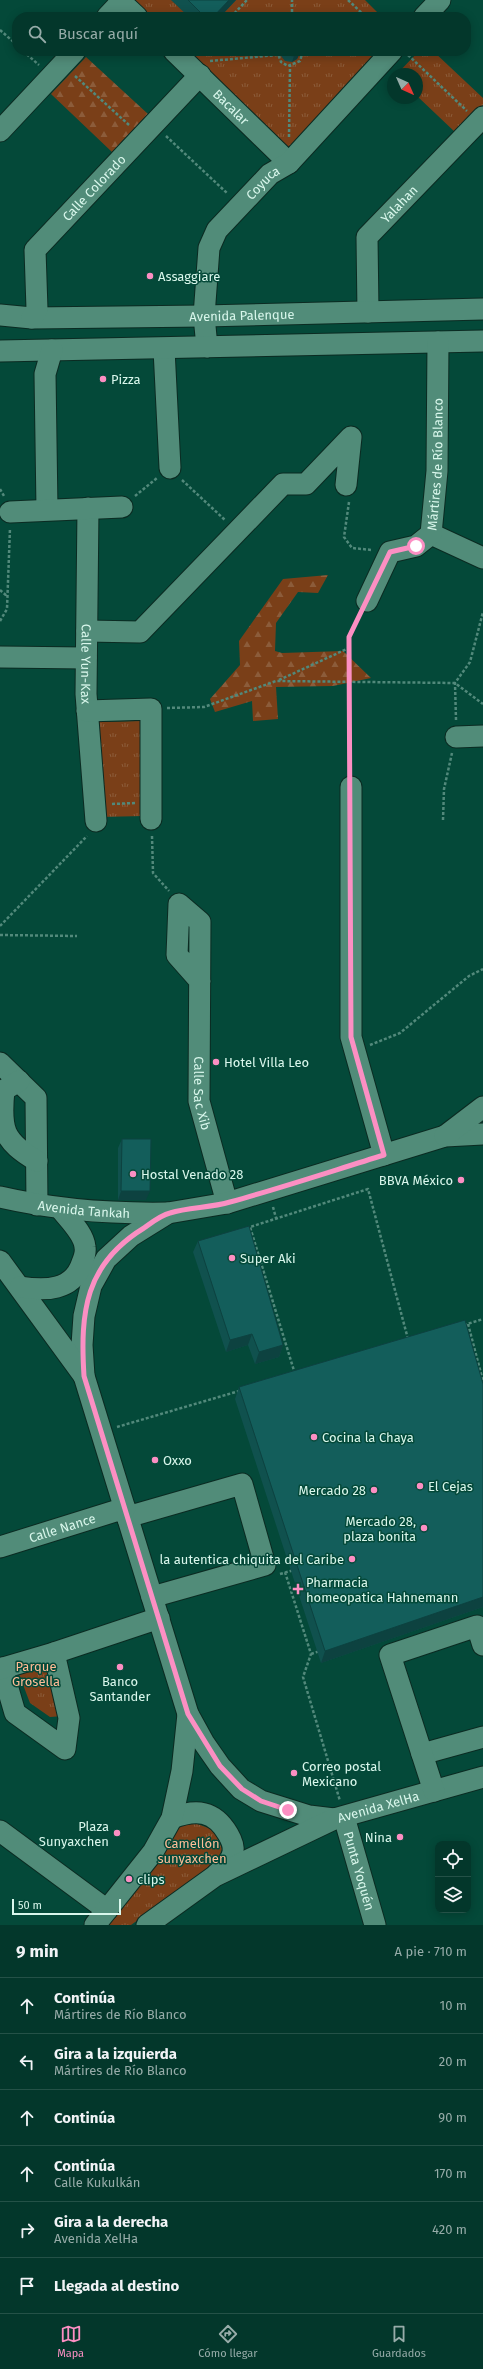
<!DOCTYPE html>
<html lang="es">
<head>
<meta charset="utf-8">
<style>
	body { margin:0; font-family:"Fira Sans",sans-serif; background:#114237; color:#f1f3f6 }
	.controls { position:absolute; right:12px; bottom:12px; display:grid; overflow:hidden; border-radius:8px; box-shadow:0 2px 10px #0003 }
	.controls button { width:36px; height:36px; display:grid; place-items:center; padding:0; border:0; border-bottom:1px solid #245147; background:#03372b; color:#f1f3f6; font:20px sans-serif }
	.compass { position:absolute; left:387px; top:68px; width:36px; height:36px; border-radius:50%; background:#03372b; box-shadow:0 2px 10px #0003; rotate:135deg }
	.scale { position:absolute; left:12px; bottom:10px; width:109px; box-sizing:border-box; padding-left:4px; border:2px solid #d9f7ec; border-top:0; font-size:11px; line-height:14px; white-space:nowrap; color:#d9f7ec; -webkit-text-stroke:3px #044939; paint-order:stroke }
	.stop { position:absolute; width:12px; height:12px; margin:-9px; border:3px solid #fc8fc3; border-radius:50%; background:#fff }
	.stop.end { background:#fc8fc3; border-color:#fff; box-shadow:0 1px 4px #0008 }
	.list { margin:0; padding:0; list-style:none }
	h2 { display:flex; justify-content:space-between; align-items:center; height:52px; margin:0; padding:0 16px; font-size:17px }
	h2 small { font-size:13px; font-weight:400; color:#97aca9 }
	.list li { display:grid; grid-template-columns:26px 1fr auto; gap:12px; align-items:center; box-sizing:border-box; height:56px; padding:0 16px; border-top:1px solid #245147 }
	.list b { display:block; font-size:15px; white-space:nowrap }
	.list p { margin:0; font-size:13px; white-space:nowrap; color:#97aca9 }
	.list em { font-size:13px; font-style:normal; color:#97aca9 }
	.icon { flex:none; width:22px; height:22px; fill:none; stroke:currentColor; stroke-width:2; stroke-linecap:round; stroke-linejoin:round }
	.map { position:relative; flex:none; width:483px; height:1925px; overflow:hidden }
	.search { position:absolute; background:#03372b; box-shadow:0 2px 10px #0003; left:12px; right:12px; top:12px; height:44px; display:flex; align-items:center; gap:10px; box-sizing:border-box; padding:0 14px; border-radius:16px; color:#97aca9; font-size:15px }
	.sheet { height:388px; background:#03372b }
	nav { display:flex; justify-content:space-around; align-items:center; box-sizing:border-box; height:56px; border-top:1px solid #245147; background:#03372b; font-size:11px; color:#97aca9 }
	nav a { display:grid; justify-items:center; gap:2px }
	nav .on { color:#fc8fc3 }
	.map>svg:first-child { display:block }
	.forest { fill:url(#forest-firs) }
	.park { fill:url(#park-tufts) }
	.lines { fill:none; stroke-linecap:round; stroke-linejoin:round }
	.minor-casing { stroke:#0b2b22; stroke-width:23 }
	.path { stroke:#52897b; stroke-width:2.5; stroke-dasharray:3 2; stroke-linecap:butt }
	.minor { stroke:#518c79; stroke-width:21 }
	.wall { fill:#10514e }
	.shaded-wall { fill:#0d4240 }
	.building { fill:#135e5b; stroke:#0d4240 }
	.route { stroke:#fc8fc3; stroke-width:5 }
	.poi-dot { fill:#fc8fc3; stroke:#044939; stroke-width:1.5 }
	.labels { text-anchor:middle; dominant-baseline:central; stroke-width:3; stroke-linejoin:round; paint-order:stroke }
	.street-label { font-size:13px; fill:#d9f7ec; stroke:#044939 }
	.poi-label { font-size:13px; fill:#d9f7ec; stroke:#044939; text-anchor:start }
	.park-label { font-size:13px; fill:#ffbc96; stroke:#044939 }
</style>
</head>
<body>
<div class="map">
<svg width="483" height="1925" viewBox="0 0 483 1925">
	<defs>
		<pattern id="forest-firs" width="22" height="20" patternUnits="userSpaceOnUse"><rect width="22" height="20" fill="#7a3f18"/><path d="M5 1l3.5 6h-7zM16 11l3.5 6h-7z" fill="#8c5c3a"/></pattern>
		<pattern id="park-tufts" width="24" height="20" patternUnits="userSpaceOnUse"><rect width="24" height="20" fill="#7a3f18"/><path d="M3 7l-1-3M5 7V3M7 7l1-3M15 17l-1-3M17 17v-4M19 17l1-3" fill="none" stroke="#8c5c3a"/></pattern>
	</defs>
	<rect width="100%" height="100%" fill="#044939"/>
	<!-- forest -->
	<path class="forest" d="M86,57l62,57 -36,38 -61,-58z
		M328,575l-10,18 -20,-1 -22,31 -1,28 7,2 61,-2 28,27 -38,8 -57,1 2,32 -25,2 -1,-20 -37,11 -5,-13 30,-34 -1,-24 44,-62z"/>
	<!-- park -->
	<path class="park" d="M132,0h233l17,17h-232z
		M186,51h196l-90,99z
		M419,51h14l50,47v7l-27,28 -39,-37v-22h-20z
		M143,721l1,95 -44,1 -2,-95z
		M47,1651l17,65 -14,1 -20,-14 -16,-42z
		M192,1822l22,8 8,19 -4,10 -12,12 -75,54h-25l71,-98z"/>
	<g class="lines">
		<defs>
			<g id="minor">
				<path d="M119,0l18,17"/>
				<path d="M107,17l14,-15"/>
				<path d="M424,17l16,-17"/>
				<path id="s1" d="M174,51l115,112"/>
				<path d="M0,131l75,-80"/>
				<path id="s2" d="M368,312l-1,-75 116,-120"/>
				<path id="s3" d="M0,315l32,3 172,-2 279,-7"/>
				<path id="s4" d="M32,318l5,-9 -2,-59 165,-175"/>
				<path id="s5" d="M207,347l-3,-31 5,-68 8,-18 53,-56 19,-11 103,-112"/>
				<path d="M164,349l6,119"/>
				<path d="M0,351l483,-10"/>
				<path id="s6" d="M88,508l-2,186 10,127"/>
				<path d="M47,509l-2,-135 7,-24"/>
				<path d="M10,512l112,-5"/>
				<path d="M431,534l52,24"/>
				<path id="s7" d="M367,601l23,-49 26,-6 15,-12 6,-63 1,-129"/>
				<path d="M87,631l53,1 143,-148h23l45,-47 -5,48"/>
				<path d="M0,657l86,1"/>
				<path d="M87,711l64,-2v110"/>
				<path d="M456,737l27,-1"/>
				<path d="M351,787v250l33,118"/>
				<path id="s8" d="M200,981l-23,-26 2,-51 21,18 -1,179 28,102"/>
				<path d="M0,1063l36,35 1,107"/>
				<path d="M19,1081l-15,9c-4,39 -1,51 33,71"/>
				<path id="s9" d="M483,1134l-38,2 -218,67 -59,10 -37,23 -25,23 -15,27 -7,30 -2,29 2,31 104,338 16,29 16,23 21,23 20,12 48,15 25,3 149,-42"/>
				<path d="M445,1136l38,-29"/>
				<path id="s10" d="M0,1197c56,13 111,17 168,16"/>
				<path d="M0,1261l84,115"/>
				<path d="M20,1287c25,4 53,4 62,-24 2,-5 4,-11 3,-16 -1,-14 -17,-28 -25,-39"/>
				<path d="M127,1517l115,-33 23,81 -113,32"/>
				<path id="s11" d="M0,1547l125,-39"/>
				<path d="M2,1668l13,45 50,36 4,-31 -15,-65"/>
				<path d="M0,1669l54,-16 105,-35"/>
				<path d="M422,1754l61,-17"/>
				<path d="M434,1791l-44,-136 87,-29 6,19"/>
				<path id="s12" d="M344,1817l31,108"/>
				<path d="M172,1818c24,-9 42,-8 56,16 3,5 6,12 5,18 -1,9 -10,16 -16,22"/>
				<path d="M0,1831l107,79"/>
				<path d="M95,1925l58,-73 19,-34 10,-47 6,-57"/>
				<path d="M147,1925l68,-49 119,-57"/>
			</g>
		</defs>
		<!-- minor casing -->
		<use href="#minor" class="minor-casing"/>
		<!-- path -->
		<path class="path" d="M348,0l18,17
			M231,17l16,-17
			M292,17v-17
			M0,30l17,15
			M23,51l16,14
			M277,51l4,11 7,4 12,-5 3,-10
			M303,52l16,-1
			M408,55l59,56
			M210,61l67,-6
			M75,76l54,49
			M166,136l62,58
			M289,137l1,-71
			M182,480l43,40
			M0,489l4,7
			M135,496l22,-18
			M349,502l-5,35 8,11 20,2
			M0,590l7,6
			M0,621l7,-12 3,-81
			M279,680l70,-32
			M167,708l37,-1 72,-26 179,2 28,21
			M456,720l-1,-37 15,-21 13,-50
			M350,771l-1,-134 10,-21
			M112,804l23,-1
			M443,820l1,-31 8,-36
			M152,836l1,37 16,18
			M0,926l87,-90
			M0,935l77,1
			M370,1045l30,-12 69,-57 14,-7
			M273,1207l3,11
			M468,1324l15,57
			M464,1325l19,-6
			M295,1374l-45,-147 118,-38 40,150
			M117,1427l122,-36
			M285,1572l26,82 -8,23 37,124
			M280,1574l14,-4
			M311,1654l9,-3"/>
		<!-- minor -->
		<use href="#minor" class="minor"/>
	</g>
	<!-- wall -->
	<path class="wall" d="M171,0h65l-16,17h-31z
		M282,51h18l-3,8 -5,3 -7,-1 -4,-5z
		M122,1139l24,61h-28v-52z
		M198,1241l85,104 -4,12 -24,7 -7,-19 -22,7 -33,-100z
		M483,1384v223l-162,56 -86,-264 4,-12z"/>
	<!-- shaded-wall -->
	<path class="shaded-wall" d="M229,0h7l-16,17h-7z
		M300,53l-3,6 -5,3 2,-6z
		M121,1191h29l-4,9h-28z
		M252,1334l-4,11 -22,7 4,-12z
		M283,1345l-4,12 -24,7 4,-12z
		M483,1597v10l-162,56 4,-12z"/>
	<!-- building -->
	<path class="building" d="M188,0h41l-16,17h-8z
		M285,51h15v2l-6,3 -6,-1z
		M122,1139h29l-1,52h-29z
		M249,1226l34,119 -24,7 -7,-18 -22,6 -32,-99z
		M465,1320l18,64v213l-158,54 -86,-264z"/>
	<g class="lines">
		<!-- route -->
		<path class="route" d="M288,1810l-27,-9 -19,-12 -22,-23 -32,-52 -104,-338c-4,-64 1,-112 60,-148 7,-5 17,-13 26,-15 19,-6 40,-5 60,-11 51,-14 102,-31 154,-47l-33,-118 -2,-400 41,-85 26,-6"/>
	</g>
	<!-- markers -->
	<g class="poi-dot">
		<circle cx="150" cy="276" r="4"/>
		<circle cx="103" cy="379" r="4"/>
		<circle cx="216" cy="1062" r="4"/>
		<circle cx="133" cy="1174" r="4"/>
		<circle cx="461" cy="1180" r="4"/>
		<circle cx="232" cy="1258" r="4"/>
		<circle cx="314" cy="1437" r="4"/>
		<circle cx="155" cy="1460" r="4"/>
		<circle cx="420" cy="1486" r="4"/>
		<circle cx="374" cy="1490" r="4"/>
		<circle cx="424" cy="1528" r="4"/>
		<circle cx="352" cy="1559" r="4"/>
		<path d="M296 1583h4v4h4v4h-4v4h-4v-4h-4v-4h4z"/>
		<circle cx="120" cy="1667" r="4"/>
		<circle cx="294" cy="1773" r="4"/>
		<circle cx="117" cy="1833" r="4"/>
		<circle cx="400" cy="1837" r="4"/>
		<circle cx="129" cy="1879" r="4"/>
	</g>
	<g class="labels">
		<!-- street labels -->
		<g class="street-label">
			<text stroke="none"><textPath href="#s1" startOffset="80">Bacalar</textPath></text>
			<text stroke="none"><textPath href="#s5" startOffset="185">Coyuca</textPath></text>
			<text stroke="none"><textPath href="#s4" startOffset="155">Calle Colorado</textPath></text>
			<text stroke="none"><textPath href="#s2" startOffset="121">Yalahan</textPath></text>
			<text stroke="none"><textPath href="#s3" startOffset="242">Avenida Palenque</textPath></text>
			<text stroke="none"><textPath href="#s7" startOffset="170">Mártires de Río Blanco</textPath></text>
			<text stroke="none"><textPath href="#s6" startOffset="156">Calle Yun-Kax</textPath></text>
			<text stroke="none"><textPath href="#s8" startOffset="285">Calle Sac Xib</textPath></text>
			<text stroke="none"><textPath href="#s10" startOffset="85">Avenida Tankah</textPath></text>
			<text stroke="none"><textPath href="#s11" startOffset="65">Calle Nance</textPath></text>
			<text stroke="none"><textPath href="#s9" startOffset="1116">Avenida XelHa</textPath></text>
			<text stroke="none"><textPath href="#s12" startOffset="56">Punta Yoquén</textPath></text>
		</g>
		<!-- poi labels -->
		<g class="poi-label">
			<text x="158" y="276">Assaggiare</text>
			<text x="111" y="379">Pizza</text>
			<text x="224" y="1062">Hotel Villa Leo</text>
			<text x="141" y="1174">Hostal Venado 28</text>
			<text x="453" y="1180" text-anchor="end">BBVA México</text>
			<text x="240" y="1258">Super Aki</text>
			<text x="322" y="1437">Cocina la Chaya</text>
			<text x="163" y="1460">Oxxo</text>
			<text x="428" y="1486">El Cejas</text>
			<text x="366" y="1490" text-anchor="end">Mercado 28</text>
			<text x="416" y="1521" text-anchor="end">Mercado 28,<tspan x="416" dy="15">plaza bonita</tspan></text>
			<text x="344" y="1559" text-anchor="end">la autentica chiquita del Caribe</text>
			<text x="306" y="1582">Pharmacia<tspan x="306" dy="15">homeopatica Hahnemann</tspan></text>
			<text x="120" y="1681" text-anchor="middle">Banco<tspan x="120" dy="15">Santander</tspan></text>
			<text x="302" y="1766">Correo postal<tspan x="302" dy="15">Mexicano</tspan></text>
			<text x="109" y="1826" text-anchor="end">Plaza<tspan x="109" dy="15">Sunyaxchen</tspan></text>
			<text x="392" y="1837" text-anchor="end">Nina</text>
			<text x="137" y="1879">clips</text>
		</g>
		<!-- park labels -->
		<g class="park-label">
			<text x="36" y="1666">Parque<tspan x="36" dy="15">Grosella</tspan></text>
			<text x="192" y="1843">Camellón<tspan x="192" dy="15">sunyaxchen</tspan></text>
		</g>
	</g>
</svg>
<div class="controls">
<button><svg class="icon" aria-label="locate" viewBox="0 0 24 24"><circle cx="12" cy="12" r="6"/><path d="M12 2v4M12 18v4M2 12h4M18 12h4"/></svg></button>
<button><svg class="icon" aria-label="layers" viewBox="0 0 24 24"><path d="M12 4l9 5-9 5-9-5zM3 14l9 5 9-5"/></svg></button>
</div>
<svg class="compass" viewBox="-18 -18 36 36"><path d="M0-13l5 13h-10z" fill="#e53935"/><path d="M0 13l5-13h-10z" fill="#97aca9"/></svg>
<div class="scale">50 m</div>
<div class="stop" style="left:416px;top:546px"></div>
<div class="stop end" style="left:288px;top:1810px"></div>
<div class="search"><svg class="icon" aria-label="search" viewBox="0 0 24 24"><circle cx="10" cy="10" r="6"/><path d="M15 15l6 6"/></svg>Buscar aquí</div>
</div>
<section class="sheet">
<h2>9 min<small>A pie · 710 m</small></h2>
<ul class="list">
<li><svg class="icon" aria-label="ahead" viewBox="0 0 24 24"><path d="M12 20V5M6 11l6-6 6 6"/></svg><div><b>Continúa</b><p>Mártires de Río Blanco</p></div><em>10 m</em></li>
<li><svg class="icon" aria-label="left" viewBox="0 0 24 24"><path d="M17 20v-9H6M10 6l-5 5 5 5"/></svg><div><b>Gira a la izquierda</b><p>Mártires de Río Blanco</p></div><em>20 m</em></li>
<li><svg class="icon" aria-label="ahead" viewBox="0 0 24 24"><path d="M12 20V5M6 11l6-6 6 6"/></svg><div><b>Continúa</b></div><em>90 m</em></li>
<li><svg class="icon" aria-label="ahead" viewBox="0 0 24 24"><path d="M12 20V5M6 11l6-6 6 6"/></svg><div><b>Continúa</b><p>Calle Kukulkán</p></div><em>170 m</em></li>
<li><svg class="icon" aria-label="right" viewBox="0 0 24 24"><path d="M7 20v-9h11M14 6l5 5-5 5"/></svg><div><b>Gira a la derecha</b><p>Avenida XelHa</p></div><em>420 m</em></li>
<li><svg class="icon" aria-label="arrive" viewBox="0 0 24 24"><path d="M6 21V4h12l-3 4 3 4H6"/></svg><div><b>Llegada al destino</b></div></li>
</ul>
</section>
<nav>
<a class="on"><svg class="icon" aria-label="map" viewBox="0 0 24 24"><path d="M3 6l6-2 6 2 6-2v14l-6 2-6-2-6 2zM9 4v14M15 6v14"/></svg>Mapa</a>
<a><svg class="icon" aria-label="directions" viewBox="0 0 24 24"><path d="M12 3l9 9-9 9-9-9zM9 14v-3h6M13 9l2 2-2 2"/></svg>Cómo llegar</a>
<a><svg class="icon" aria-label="saved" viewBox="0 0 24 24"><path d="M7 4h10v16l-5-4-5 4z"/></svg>Guardados</a>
</nav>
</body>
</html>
